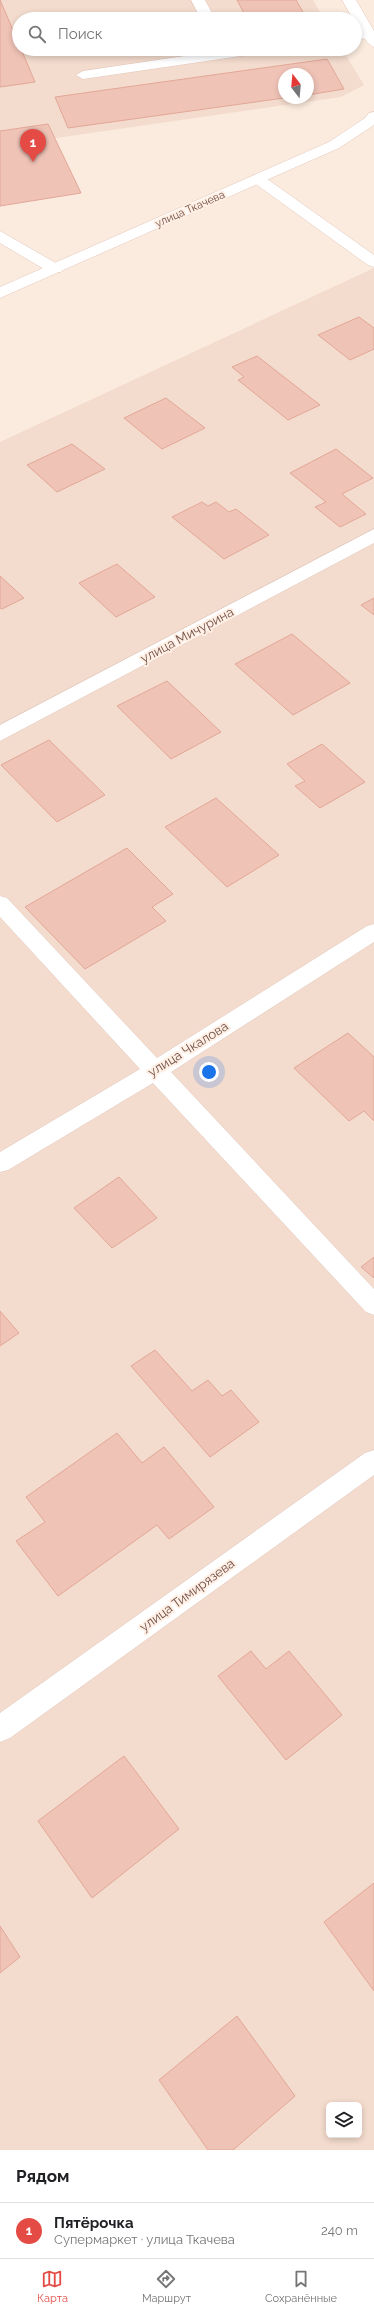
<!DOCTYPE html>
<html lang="ru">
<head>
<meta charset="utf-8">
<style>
	body { margin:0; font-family:Raleway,sans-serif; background:#f6f6f6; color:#202124 }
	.controls { position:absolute; right:12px; bottom:12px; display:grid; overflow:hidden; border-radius:6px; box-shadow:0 2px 6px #0003 }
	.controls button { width:36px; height:36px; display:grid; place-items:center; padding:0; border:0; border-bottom:1px solid #e0e0e0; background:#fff; color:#202124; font:20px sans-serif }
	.compass { position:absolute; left:278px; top:68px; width:36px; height:36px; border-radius:50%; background:#fff; box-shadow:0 2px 6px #0003; rotate:344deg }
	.you { position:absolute; left:209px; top:1072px; width:14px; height:14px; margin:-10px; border:3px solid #fff; border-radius:50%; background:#1a73e8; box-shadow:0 0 0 6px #1a73e833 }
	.badge { display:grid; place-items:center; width:26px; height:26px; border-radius:50%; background:#e44b45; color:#fff; font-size:13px; font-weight:700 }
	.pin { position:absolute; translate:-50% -33px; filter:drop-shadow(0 1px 2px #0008) }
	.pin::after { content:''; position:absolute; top:21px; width:14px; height:12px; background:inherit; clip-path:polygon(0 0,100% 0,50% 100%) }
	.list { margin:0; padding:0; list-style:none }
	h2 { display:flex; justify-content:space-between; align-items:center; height:52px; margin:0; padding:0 16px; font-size:17px }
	h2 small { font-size:13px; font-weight:400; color:#757577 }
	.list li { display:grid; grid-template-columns:26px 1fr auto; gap:12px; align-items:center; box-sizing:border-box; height:56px; padding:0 16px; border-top:1px solid #e0e0e0 }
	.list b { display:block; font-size:15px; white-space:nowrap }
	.list p { margin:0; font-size:13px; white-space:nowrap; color:#757577 }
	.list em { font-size:13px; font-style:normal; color:#757577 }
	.icon { flex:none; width:22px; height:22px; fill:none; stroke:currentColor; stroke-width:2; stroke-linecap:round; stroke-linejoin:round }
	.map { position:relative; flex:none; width:374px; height:2150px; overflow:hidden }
	.search { position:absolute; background:#fff; box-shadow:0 2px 6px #0003; left:12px; right:12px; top:12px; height:44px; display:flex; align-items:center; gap:10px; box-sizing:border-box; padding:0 14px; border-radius:22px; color:#757577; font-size:15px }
	.sheet { height:108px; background:#fff }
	nav { display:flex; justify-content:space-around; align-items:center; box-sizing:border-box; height:56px; border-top:1px solid #e0e0e0; background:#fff; font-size:11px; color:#757577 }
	nav a { display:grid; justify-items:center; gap:2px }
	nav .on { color:#e44b45 }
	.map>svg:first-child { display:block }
	.residential { fill:#f3dbcd; fill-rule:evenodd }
	.building { fill:#f0c3b7; stroke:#e2a797 }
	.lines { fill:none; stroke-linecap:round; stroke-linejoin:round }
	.lane-casing { stroke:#e1c8be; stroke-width:1 }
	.street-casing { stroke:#e1c8be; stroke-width:1 }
	.secondary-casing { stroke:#e6c7bb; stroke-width:1 }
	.lane { fill:#fff; fill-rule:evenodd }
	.street { fill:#fff; fill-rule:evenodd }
	.secondary { fill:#fff; fill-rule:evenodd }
	.labels { text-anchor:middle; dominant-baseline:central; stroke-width:4; stroke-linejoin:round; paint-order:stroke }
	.far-street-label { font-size:11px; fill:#704f47; stroke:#ffefe4 }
	.street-label { font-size:13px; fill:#704f47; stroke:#ffefe4 }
</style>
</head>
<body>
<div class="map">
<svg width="374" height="2150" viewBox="0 0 374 2150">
	<rect width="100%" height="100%" fill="#fbebde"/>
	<!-- residential -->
	<path class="residential" d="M0,0h313l11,19h-305v30h323l22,36 -23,12 -341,49zM284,74h24v24h-24z
		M374,268v1882h-374v-1708zM329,2105h30v30h-30z"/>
	<!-- building -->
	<path class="building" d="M0,0l19,44v5h2l14,33 -35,5z
		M237,0h59l11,19h-60z
		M327,59l17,30 -36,6v-21h-24v24l-216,30 -13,-31z
		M48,124l33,69 -81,13v-75z
		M359,317l15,11v21l-24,11 -32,-25z
		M257,356l63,49 -32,15 -50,-40 6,-3 -12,-10z
		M166,398l39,30 -43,21 -38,-31z
		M72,444l33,25 -48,23 -30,-27z
		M336,449l37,29 -31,16 24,20 -26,13 -25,-20 11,-5 -36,-29z
		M202,502l6,4 8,-4 13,10 7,-3 33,26 -45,24 -52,-42z
		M117,564l38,33 -39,20 -37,-34z
		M0,576l24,22 -22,11 -2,-1z
		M374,598v17l-13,-10z
		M292,634l58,49 -57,32 -58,-51z
		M167,681l54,51 -50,27 -54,-53z
		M49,740l56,55 -48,27 -56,-57z
		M322,744l43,38 -45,26 -25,-22 10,-5 -18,-17z
		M216,798l63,57 -52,32 -62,-60z
		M127,848l46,46 -21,13 14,14 -81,48 -60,-62z
		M348,1033l26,24v64l-10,-10 -15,10 -55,-53z
		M119,1177l38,41 -45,30 -38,-40z
		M374,1257v21l-13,-11z
		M0,1311l19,22 -19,13z
		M155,1350l37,41 16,-11 14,16 9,-6 28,32 -49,35 -79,-91z
		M117,1433l25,30 22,-16 50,60 -45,32 -12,-14 -99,71 -42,-55 29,-19 -19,-25z
		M251,1651l15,18 23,-18 53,64 -56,45 -68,-84z
		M124,1756l55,73 -87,69 -54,-77z
		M374,1883v108l-50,-69z
		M0,1926l20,31 -20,16z
		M237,2016l58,80 -62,54h-25l-49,-70z"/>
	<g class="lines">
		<defs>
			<path id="lane" d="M191,0h14l10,19h-14z
				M369,30l5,1v6l-19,3v-8z
				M232,49h36l-7,4 -178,26 -7,-4 7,-4z
				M0,231l61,35 2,3 -2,3h-12l-49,-29z"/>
			<path id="street" d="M258,174l5,2 111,79v12l-6,-2 -115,-83 -3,-3 3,-3z
				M374,529v14l-374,198v-16z
				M0,896l7,2 150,160 210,-132 7,-2v18l-203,130 203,217v26l-8,-3 -213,-229 -145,87 -8,2v-20l140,-83 -140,-152z
				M374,1450v25l-364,263 -10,4v-29l365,-260z"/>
			<path id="secondary" d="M342,0h14l18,31v16c-9,-2 -26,-38 -32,-47z
				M374,112v13l-35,23 -339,150v-11l329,-145 36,-24 4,-5z"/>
		</defs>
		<!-- lane casing -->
		<use href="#lane" class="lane-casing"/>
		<!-- street casing -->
		<use href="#street" class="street-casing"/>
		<!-- secondary casing -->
		<use href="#secondary" class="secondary-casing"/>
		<!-- lane -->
		<use href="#lane" class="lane"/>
		<!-- street -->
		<use href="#street" class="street"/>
		<!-- secondary -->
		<use href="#secondary" class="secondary"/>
	</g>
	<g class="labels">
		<!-- far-street labels -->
		<g class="far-street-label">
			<text transform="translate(190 209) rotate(-24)">улица Ткачева</text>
		</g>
		<!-- street labels -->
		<g class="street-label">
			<text transform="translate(187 635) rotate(-28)">улица Мичурина</text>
			<text transform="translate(188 1049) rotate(-32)">улица Чкалова</text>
			<text transform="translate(187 1595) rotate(-36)">улица Тимирязева</text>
		</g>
	</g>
</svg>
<div class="controls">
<button><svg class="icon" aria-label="layers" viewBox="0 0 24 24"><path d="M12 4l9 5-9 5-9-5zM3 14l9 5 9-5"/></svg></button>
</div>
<svg class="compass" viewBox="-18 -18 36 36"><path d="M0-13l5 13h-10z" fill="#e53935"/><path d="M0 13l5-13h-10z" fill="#757577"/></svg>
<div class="you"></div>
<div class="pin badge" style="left:33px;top:162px">1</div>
<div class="search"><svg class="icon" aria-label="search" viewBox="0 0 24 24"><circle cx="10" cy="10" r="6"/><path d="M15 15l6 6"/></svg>Поиск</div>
</div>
<section class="sheet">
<h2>Рядом<small></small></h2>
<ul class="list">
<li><span class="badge">1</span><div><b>Пятёрочка</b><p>Супермаркет · улица Ткачева</p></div><em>240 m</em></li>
</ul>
</section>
<nav>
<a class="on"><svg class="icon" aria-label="map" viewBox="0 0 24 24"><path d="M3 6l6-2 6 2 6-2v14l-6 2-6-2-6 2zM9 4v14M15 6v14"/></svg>Карта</a>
<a><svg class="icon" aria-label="directions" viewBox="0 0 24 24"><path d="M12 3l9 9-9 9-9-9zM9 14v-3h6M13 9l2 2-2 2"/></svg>Маршрут</a>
<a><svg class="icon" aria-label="saved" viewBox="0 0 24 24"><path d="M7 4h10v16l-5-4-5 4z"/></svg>Сохранённые</a>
</nav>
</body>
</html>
